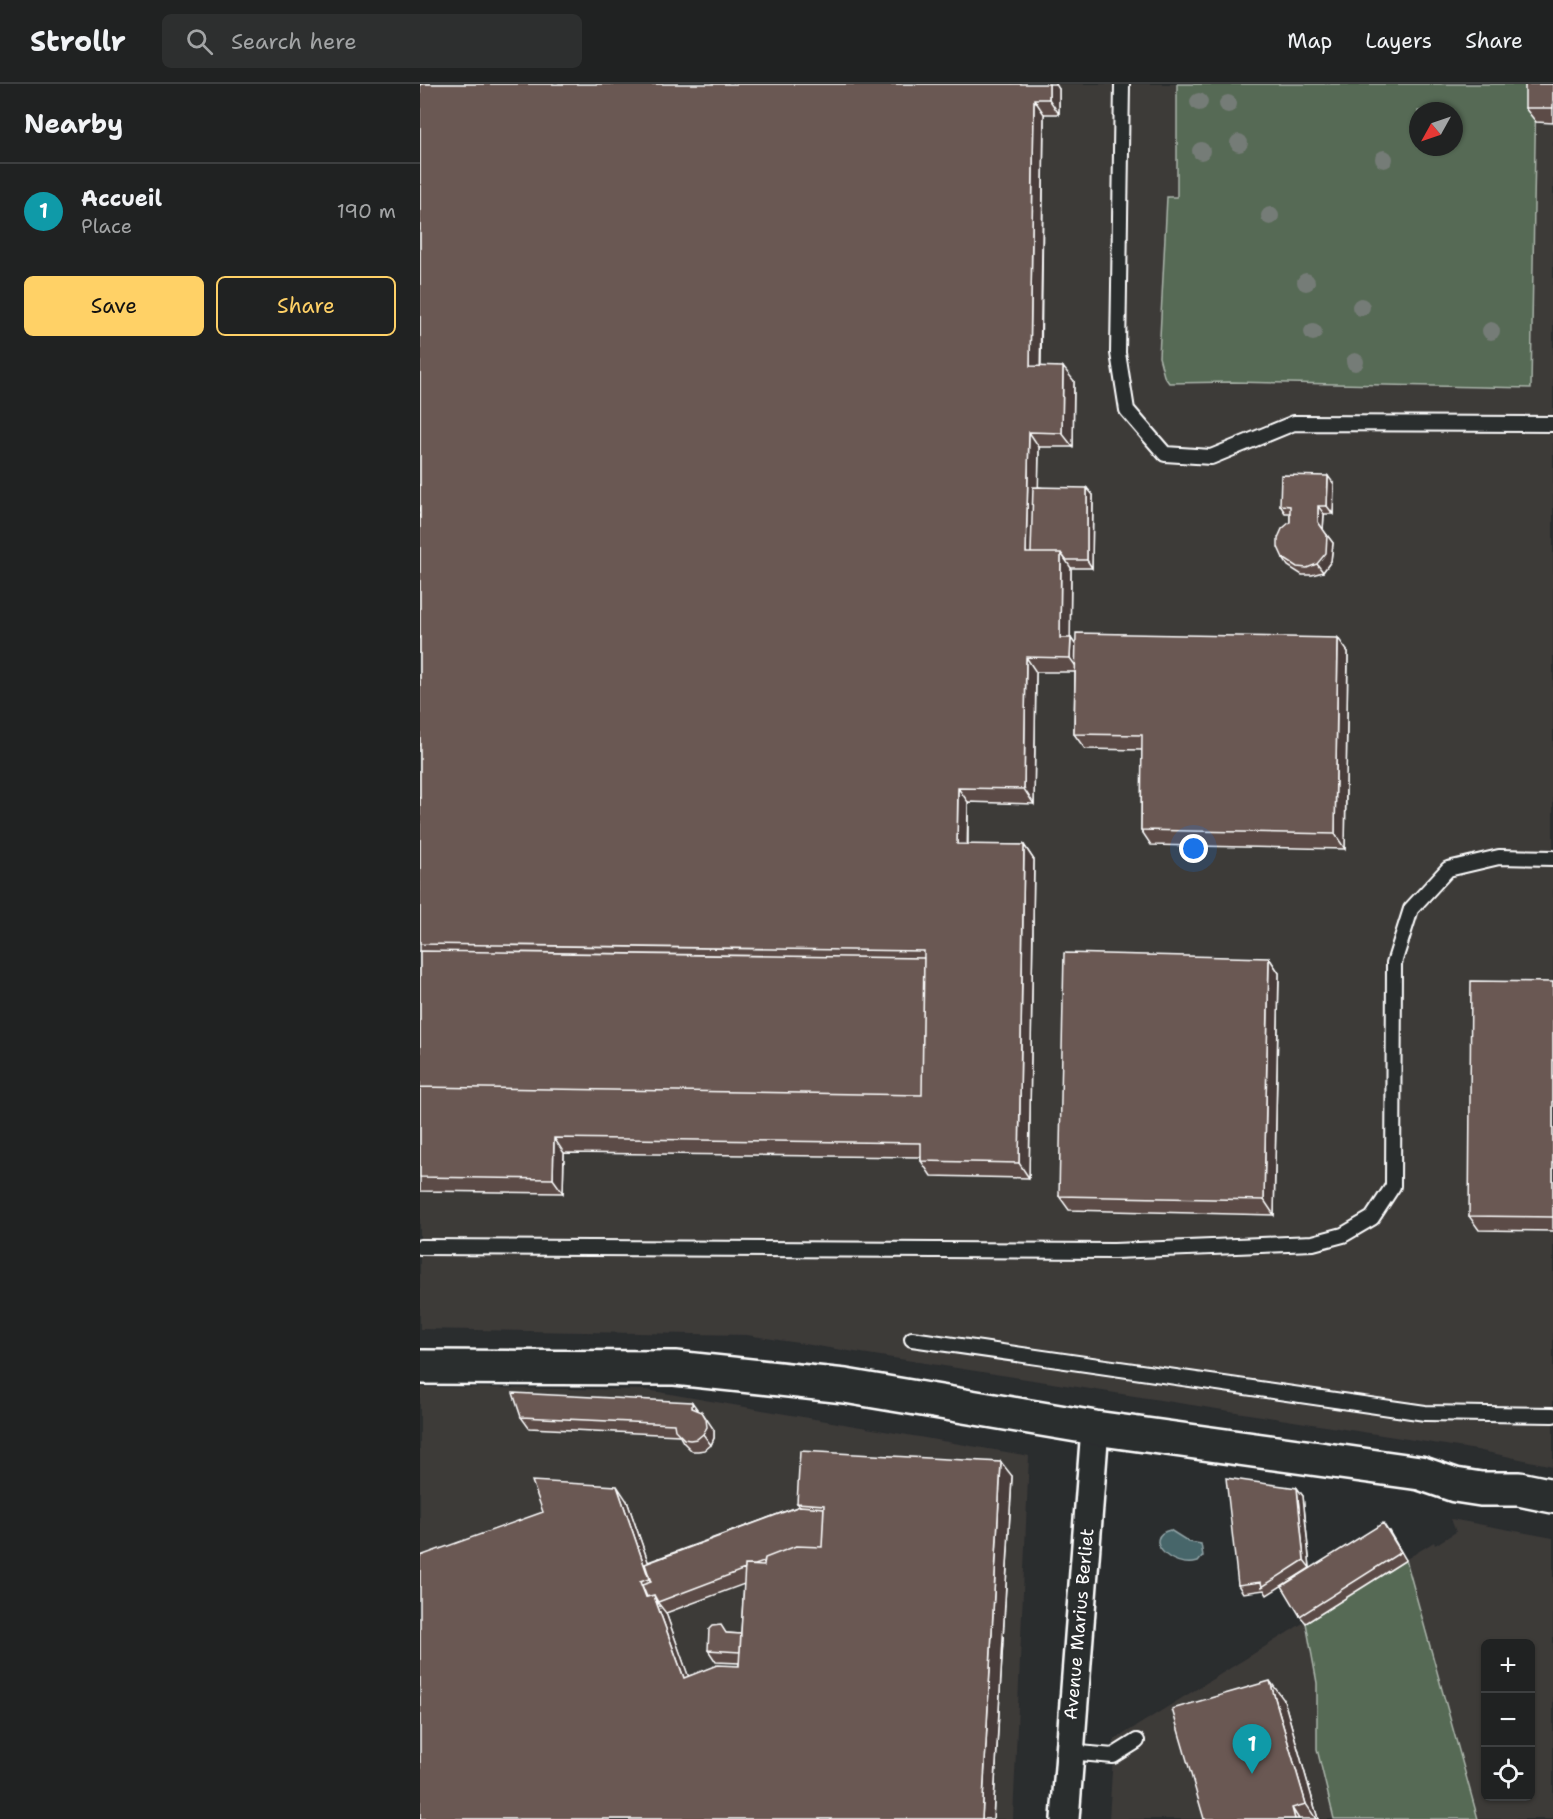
<!DOCTYPE html>
<html lang="en">
<head>
<meta charset="utf-8">
<style>
	body { margin:0; font-family:"Shantell Sans",sans-serif; background:#2d2f2f; color:#f1f3f6 }
	.controls { position:absolute; right:18px; bottom:18px; display:grid; overflow:hidden; border-radius:9px; box-shadow:0 2px 4px #0004 }
	.controls button { width:54px; height:54px; display:grid; place-items:center; padding:0; border:0; border-bottom:2px solid #3d3f40; background:#202222; color:#f1f3f6; font:30px sans-serif }
	.compass { position:absolute; left:989px; top:18px; width:54px; height:54px; border-radius:50%; background:#202222; box-shadow:0 2px 4px #0004; rotate:230deg }
	.you { position:absolute; left:774px; top:765px; width:21px; height:21px; margin:-15px; border:4px solid #fff; border-radius:50%; background:#1a73e8; box-shadow:0 0 0 9px #1a73e833 }
	.badge { display:grid; place-items:center; width:39px; height:39px; border-radius:50%; background:#ffd166; color:#fff; font-size:20px; font-weight:700 }
	.pin { position:absolute; translate:-50% -50px; filter:drop-shadow(0 2px 3px #0008) }
	.pin::after { content:''; position:absolute; top:32px; width:21px; height:18px; background:inherit; clip-path:polygon(0 0,100% 0,50% 100%) }
	.list { margin:0; padding:0; list-style:none }
	h2 { display:flex; justify-content:space-between; align-items:center; height:78px; margin:0; padding:0 24px; font-size:26px }
	h2 small { font-size:20px; font-weight:400; color:#a2a4a5 }
	.list li { display:grid; grid-template-columns:39px 1fr auto; gap:18px; align-items:center; box-sizing:border-box; height:96px; padding:0 24px; border-top:2px solid #3d3f40 }
	.list b { display:block; font-size:22px; white-space:nowrap }
	.list p { margin:0; font-size:20px; white-space:nowrap; color:#a2a4a5 }
	.list em { font-size:20px; font-style:normal; color:#a2a4a5 }
	.actions { display:flex; gap:12px; padding:18px 24px }
	.actions a { flex:1; padding:14px 0; border:2px solid #ffd166; border-radius:9px; text-align:center; font-size:21px; color:#ffd166 }
	.actions .main { background:#ffd166; color:#111 }
	.icon { flex:none; width:33px; height:33px; fill:none; stroke:currentColor; stroke-width:2; stroke-linecap:round; stroke-linejoin:round }
	.map { position:relative; flex:none; width:1133px; height:1735px; overflow:hidden }
	header { display:flex; align-items:center; gap:36px; box-sizing:border-box; height:84px; padding:0 30px; background:#202222; border-bottom:2px solid #3d3f40 }
	header strong { font-size:28px }
	nav { display:flex; gap:33px; margin-inline-start:auto; font-size:21px }
	.search { width:420px; height:54px; background:#2d2f2f; display:flex; align-items:center; gap:15px; box-sizing:border-box; padding:0 21px; border-radius:9px; color:#a2a4a5; font-size:22px }
	main { display:flex }
	aside { flex:1; background:#202222 }
	.map>svg:first-child { display:block }
	.built { fill:#3d3a39; fill-rule:evenodd }
	.green { fill:#566a55; stroke:#aab4aa; stroke-width:1.5; fill-rule:evenodd }
	.water { fill:#47666a; stroke:#91a3a6; stroke-width:1.5 }
	.lines { fill:none; stroke-linecap:round; stroke-linejoin:round }
	.service-casing { stroke:#fff; stroke-width:18 }
	.minor-casing { stroke:#fff; stroke-width:32 }
	.tertiary-casing { stroke:#fff; stroke-width:38 }
	.service { stroke:#2a2d2e; stroke-width:14 }
	.minor { stroke:#2a2d2e; stroke-width:27 }
	.tertiary { stroke:#2a2d2e; stroke-width:33 }
	.tree { fill:#757c77 }
	.wall { fill:#5b4c47; stroke:#fff; stroke-width:1.5; fill-rule:evenodd }
	.shaded-wall { fill:#4a3e3a; stroke:#fff; stroke-width:1.5 }
	.building { fill:#6a5853; stroke:#fff; stroke-width:1.5 }
	.labels { text-anchor:middle; dominant-baseline:central; stroke-width:4.5; stroke-linejoin:round; paint-order:stroke }
	.street-label { font-size:18px; fill:#fff; stroke:#2a2d2e }
</style>
</head>
<body>
<header>
<strong>Strollr</strong>
<div class="search"><svg class="icon" aria-label="search" viewBox="0 0 24 24"><circle cx="10" cy="10" r="6"/><path d="M15 15l6 6"/></svg>Search here</div>
<nav><a>Map</a><a>Layers</a><a>Share</a></nav>
</header>
<main>
<aside>
<h2>Nearby<small></small></h2>
<ul class="list">
<li><span class="badge" style="background:#0f9aa8">1</span><div><b>Accueil</b><p>Place</p></div><em>190 m</em></li>
</ul>
<div class="actions"><a class="main">Save</a><a>Share</a></div>
</aside>
<div class="map">
<svg width="1133" height="1735" viewBox="0 0 1133 1735">
	<rect width="100%" height="100%" fill="#2a2d2e"/>
	<filter id="ink" filterUnits="userSpaceOnUse"><feTurbulence type="fractalNoise" baseFrequency=".0167" numOctaves="2"/><feDisplacementMap in="SourceGraphic" scale="12" xChannelSelector="R" yChannelSelector="G"/><feConvolveMatrix kernelMatrix="1 2 1 2 8 2 1 2 1" color-interpolation-filters="sRGB"/></filter>
	<g filter="url(#ink)">
		<!-- built -->
		<path class="built" d="M0,0h1133v1382l-76,-16 -730,-115 -327,-6zM998,27h36v36h-36z
			M0,1303l227,3 382,66 -16,363h-593z
			M1031,1435l102,19v281h-444l5,-79 320,-198 1,3 21,-13zM1066,1560h44v152h-44z"/>
		<!-- green -->
		<path class="green" d="M757,0h359l-5,304 -299,-6 -63,1 -5,-7 -5,-19 8,-160h10zM998,27h36v36h-36z
			M986,1476l72,259h-144l-17,-70v-66l-11,-60z"/>
		<!-- water -->
		<path class="water" d="M750,1446l19,12 12,2 2,12 -5,6c-28,8 -57,-25 -28,-32z"/>
		<g class="lines">
			<defs>
				<path id="service" d="M702,0l-4,269 9,57 38,44 46,3 83,-34 259,1
					M0,1163l694,4 199,-8 30,-8 29,-17 21,-32 1,-223 17,-54 37,-40 51,-12 54,1
					M492,1255l513,74 128,2
					M649,1668l44,4 24,-15"/>
				<path id="minor" d="M645,1735l30,-391"/>
				<path id="tertiary" d="M0,1283l255,1 170,18 250,42 325,45 35,12 26,4h38l34,7"/>
			</defs>
			<!-- service casing -->
			<use href="#service" class="service-casing"/>
			<!-- minor casing -->
			<use href="#minor" class="minor-casing"/>
			<!-- tertiary casing -->
			<use href="#tertiary" class="tertiary-casing"/>
			<!-- service -->
			<use href="#service" class="service"/>
			<!-- minor -->
			<use href="#minor" class="minor"/>
			<!-- tertiary -->
			<use href="#tertiary" class="tertiary"/>
		</g>
		<!-- trees -->
		<g class="tree">
			<circle cx="779" cy="18" r="9"/>
			<circle cx="808" cy="20" r="9"/>
			<circle cx="819" cy="59" r="9"/>
			<circle cx="781" cy="67" r="9"/>
			<circle cx="964" cy="75" r="9"/>
			<circle cx="850" cy="132" r="9"/>
			<circle cx="886" cy="198" r="9"/>
			<circle cx="941" cy="223" r="9"/>
			<circle cx="1071" cy="247" r="9"/>
			<circle cx="893" cy="248" r="9"/>
			<circle cx="935" cy="278" r="9"/>
		</g>
		<!-- wall -->
		<path class="wall" d="M0,0l639,5v25h-15l-3,252 33,15 -1,66h-34l-1,40 55,8 -1,73h-21l-1,70 6,7 272,7 -3,197 -194,-4 -10,-15 1,-80 -57,-1 -11,-15 1,-62h-39l-2,132 -66,-2v43h56l10,15 -5,318 -98,-2 -10,-15v-4l-357,-4 -1,40 -143,-2z
			M1133,0v39l-17,-1 -11,-14z
			M914,400l-1,30h-9l-1,16 10,13 -2,18 -8,11 -11,3h-10l-14,-9 -5,-8 7,-36v-9h-5l-5,-8z
			M849,874l10,15 -5,242 -205,-5 -10,-14z
			M1133,898v249l-74,-1 -10,-14z
			M278,1326l16,20v8l-3,7 -6,5 -7,1h-6l-9,-9 -4,-7 -150,-7 -8,-11z
			M592,1392l-19,343h-573l207,-318 21,61 152,-56 -3,-3zM324,1500l-3,50 -15,-1 -18,17 8,12 23,1v3l-51,10 -22,-63z
			M877,1404l6,8 7,72 -43,27 -3,-5 -21,3 -5,-8z
			M969,1447l17,29 -100,63 -6,-7z
			M864,1616l34,119h-114z"/>
		<!-- shaded-wall -->
		<path class="shaded-wall" d="M629,0h7l3,5v25l-10,-15z
			M614,15l10,15 -4,266 -10,-14z
			M643,283l11,14 -1,66 -11,-14z
			M609,348l10,15 -2,113 -11,-7z
			M908,392l6,8 -1,30 -6,-8z
			M667,404l6,7 -1,73 -5,-8z
			M898,422l6,8 -1,16 -5,-8z
			M907,451l6,8 -2,18 -8,11 -6,-8z
			M641,469l10,15 -1,85 -10,-15z
			M651,554l10,15 -1,19 -10,-14z
			M918,554l10,14 -3,197 -10,-15z
			M606,573l10,15 -2,132 -10,-15z
			M538,704l10,14 -1,57 -10,-15z
			M604,761l10,15 -5,318 -10,-15z
			M849,874l10,15 -5,242 -10,-15z
			M134,1054l10,15 -1,40 -10,-14z
			M272,1318l8,11 -8,-5z
			M282,1328l12,18v8l-3,7 -8,-11z
			M581,1378l11,14 -19,343h-11z
			M197,1402l10,15 32,92 -10,-14z
			M877,1404l6,8 7,72 -6,-8z
			M235,1515l11,14 28,79 -10,-14z
			M850,1597l14,19 34,119h-2l-10,-15z
			M872,1724l7,11h-4z"/>
		<!-- building -->
		<path class="building" d="M0,0h629v15h-15l-4,267 33,1 -1,66 -33,-1 -3,121h35l-1,85h11l-1,20 -44,-1 -2,132 -66,-1 -1,56 67,1 -5,318 -98,-2v-18l-367,-5 -1,41 -133,-2v-90l502,8 2,-144 -504,-7z
			M1105,0h28v24h-28z
			M861,391l47,1 -1,30h-9v16l9,13 -1,18 -9,11 -10,4 -10,-1 -14,-9 -5,-11v-9l4,-9 8,-7v-16l-10,-1z
			M613,403l54,1v72h-21l-5,-7h-30z
			M656,549l262,5 -3,196 -194,-4 1,-95 -68,-1z
			M0,867l504,7 -2,137 -502,-8z
			M644,869l205,5 -5,242 -205,-4z
			M1051,897l82,1v235l-84,-1z
			M93,1309l179,9v6l10,4 4,7 1,8 -4,7 -6,5 -7,1 -6,-1 -9,-9 -1,-6 -153,-7z
			M380,1367l201,11 -19,357h-562v-263l123,-44 -11,-31 85,5 32,93 -9,3 6,15 8,-2 1,4 29,79 33,-13 22,1 6,-101 19,1 1,-8 31,-12 26,1 2,-42 -27,-2z
			M806,1394l71,10 7,72 -42,27 -1,-5 -23,3z
			M380,1422l24,2 -2,39 -26,-1 -31,12 -1,4 -9,3h-10v4l-87,33 -4,-7 -7,2 -5,-12 9,-3 -6,-18z
			M963,1439l18,29 -101,64 -18,-30z
			M301,1541l5,8 15,1 -1,18 -32,-2 1,-21 3,-3z
			M850,1597l36,123 -14,4 3,11h-91l-32,-110z"/>
	</g>
	<g class="labels">
		<!-- street labels -->
		<g class="street-label">
			<text transform="translate(659 1540) rotate(-85)">Avenue Marius Berliet</text>
		</g>
	</g>
</svg>
<div class="controls">
<button>+</button>
<button>−</button>
<button><svg class="icon" aria-label="locate" viewBox="0 0 24 24"><circle cx="12" cy="12" r="6"/><path d="M12 2v4M12 18v4M2 12h4M18 12h4"/></svg></button>
</div>
<svg class="compass" viewBox="-18 -18 36 36"><path d="M0-13l5 13h-10z" fill="#e53935"/><path d="M0 13l5-13h-10z" fill="#a2a4a5"/></svg>
<div class="you"></div>
<div class="pin badge" style="left:832px;top:1690px;background:#0f9aa8">1</div>
</div>
</main>
</body>
</html>
